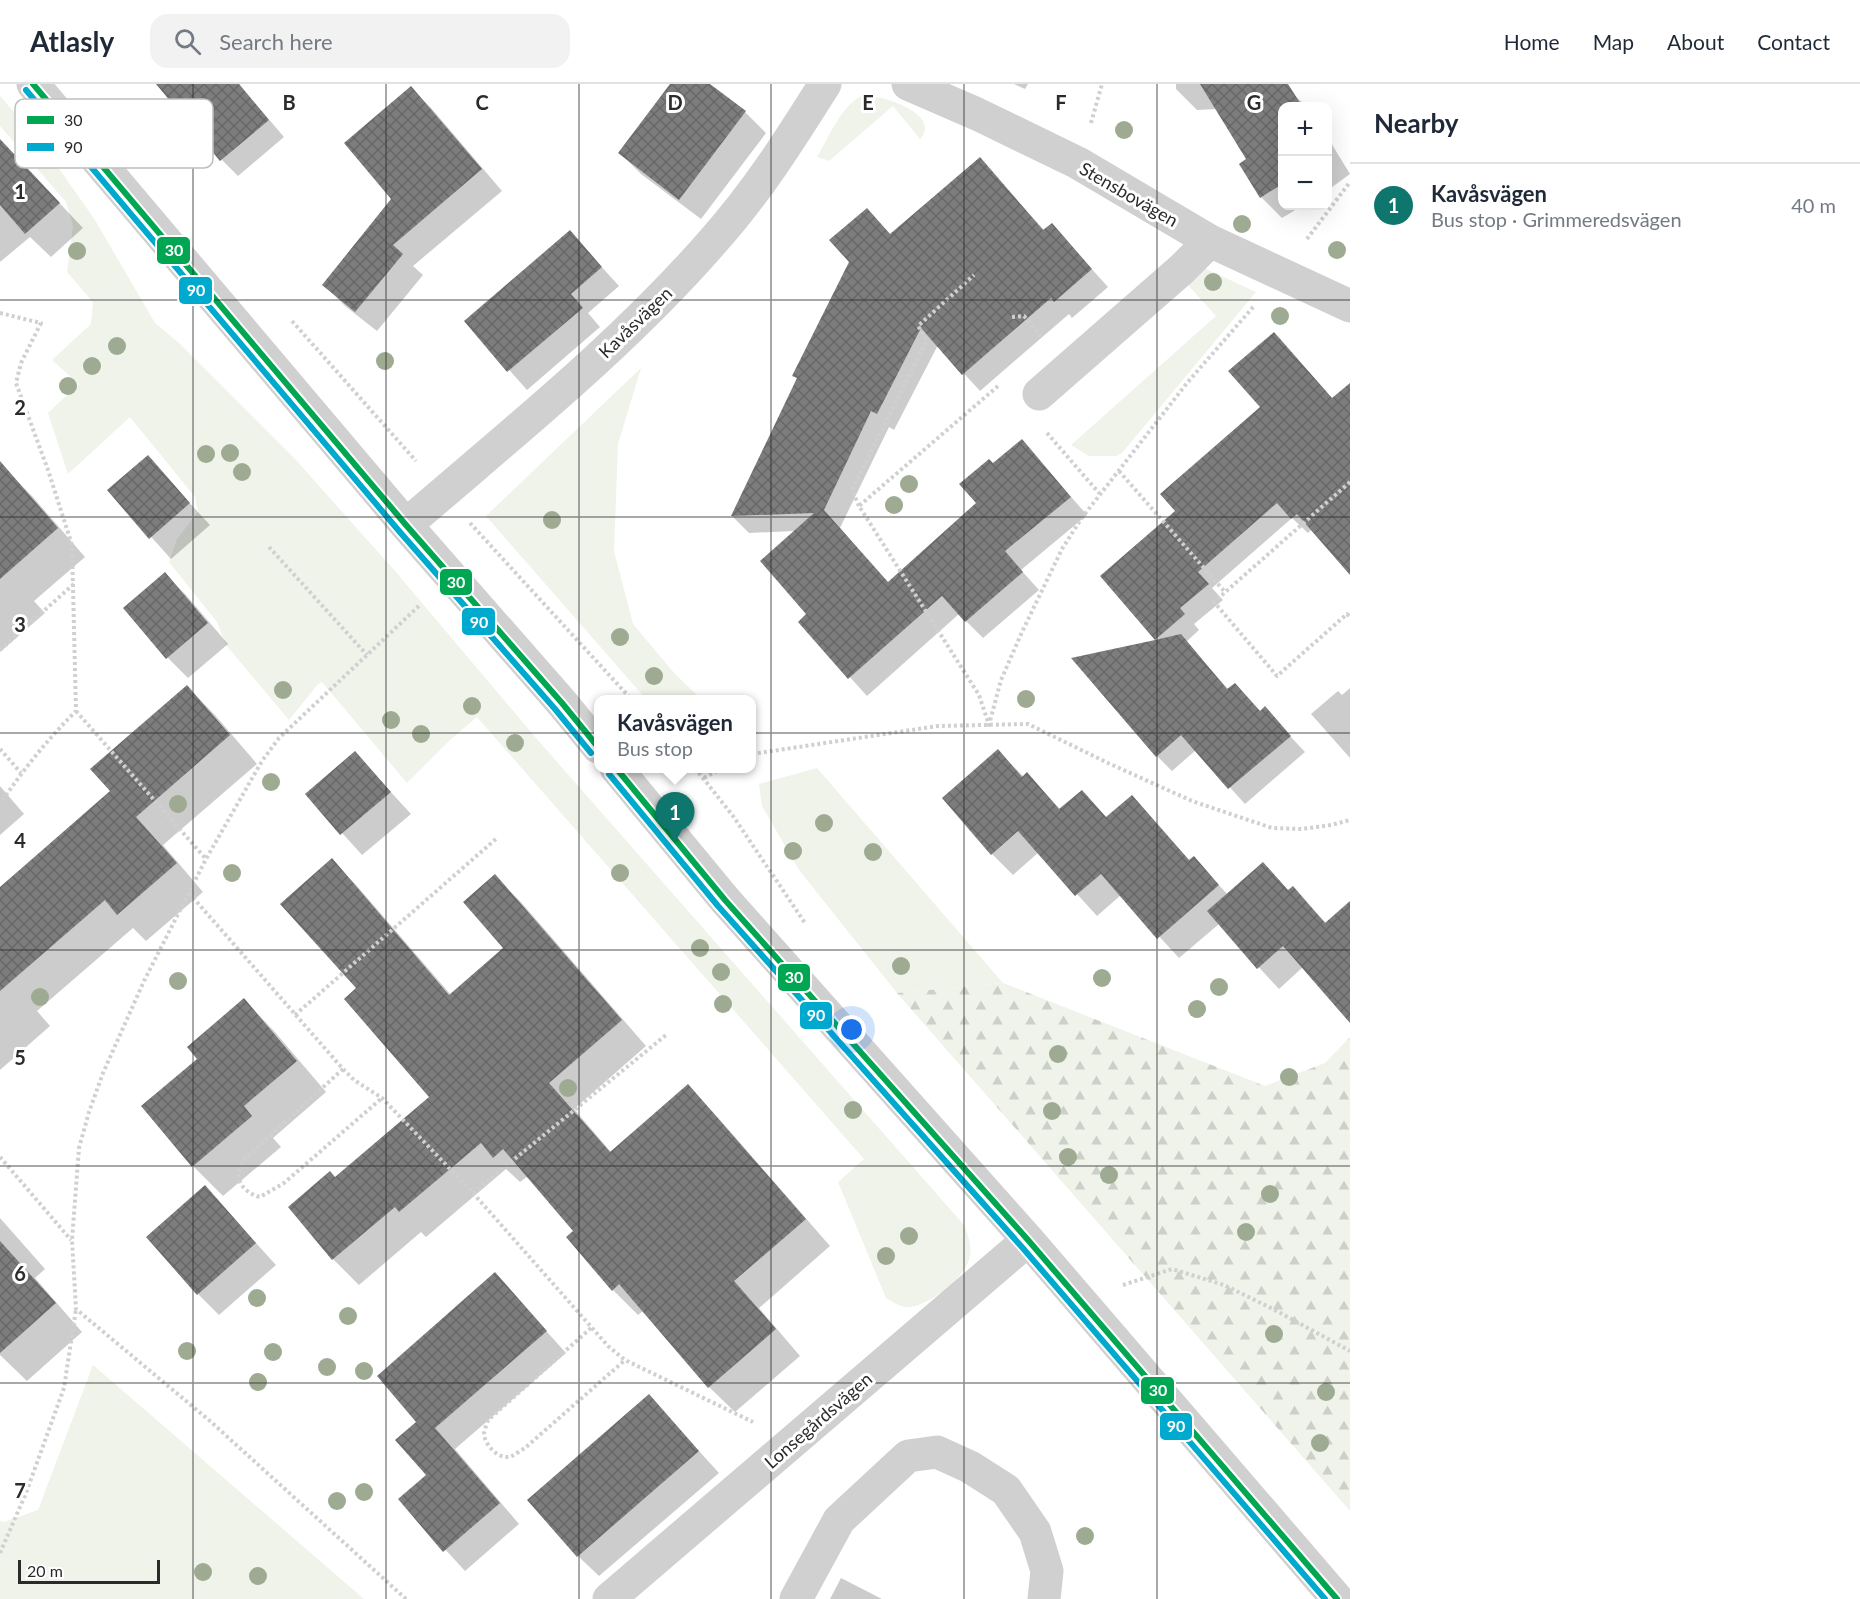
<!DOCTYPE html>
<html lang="en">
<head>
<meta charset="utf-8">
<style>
	body { margin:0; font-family:Lato,sans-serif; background:#f2f2f3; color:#1f2937 }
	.controls { position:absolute; right:18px; top:18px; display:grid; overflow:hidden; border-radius:12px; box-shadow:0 6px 24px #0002 }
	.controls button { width:54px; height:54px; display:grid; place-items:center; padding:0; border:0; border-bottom:2px solid #e0e1e3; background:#fff; color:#1f2937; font:30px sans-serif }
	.scale { position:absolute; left:18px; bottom:15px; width:142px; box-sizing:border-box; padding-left:6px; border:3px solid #2b2b2b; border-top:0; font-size:16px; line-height:21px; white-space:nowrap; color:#2b2b2b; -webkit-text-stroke:4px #fff; paint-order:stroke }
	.you { position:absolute; left:852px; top:946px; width:21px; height:21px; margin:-15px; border:4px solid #fff; border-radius:50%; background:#1a73e8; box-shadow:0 0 0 9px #1a73e833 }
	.badge { display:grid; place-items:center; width:39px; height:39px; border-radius:50%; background:#0f766e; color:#fff; font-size:20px; font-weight:700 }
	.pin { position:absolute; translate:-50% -50px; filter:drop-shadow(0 2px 3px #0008) }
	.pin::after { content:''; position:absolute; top:32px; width:21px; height:18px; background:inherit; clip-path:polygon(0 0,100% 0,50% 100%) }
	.popup { position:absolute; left:594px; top:611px; width:162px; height:78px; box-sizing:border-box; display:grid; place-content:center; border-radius:12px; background:#fff; filter:drop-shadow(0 2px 4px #0005); font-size:20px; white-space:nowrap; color:#747a83 }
	.popup b { font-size:22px; color:#1f2937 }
	.popup::after { content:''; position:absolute; left:50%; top:100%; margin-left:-12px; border:12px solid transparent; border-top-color:#fff }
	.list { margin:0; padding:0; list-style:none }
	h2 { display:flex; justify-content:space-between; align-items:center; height:78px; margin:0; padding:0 24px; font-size:26px }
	h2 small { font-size:20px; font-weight:400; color:#747a83 }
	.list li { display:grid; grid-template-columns:39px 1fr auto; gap:18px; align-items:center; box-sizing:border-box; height:84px; padding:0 24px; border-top:2px solid #e0e1e3 }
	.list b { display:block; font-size:22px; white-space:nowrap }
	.list p { margin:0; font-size:20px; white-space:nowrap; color:#747a83 }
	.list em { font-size:20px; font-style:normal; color:#747a83 }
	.icon { flex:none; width:33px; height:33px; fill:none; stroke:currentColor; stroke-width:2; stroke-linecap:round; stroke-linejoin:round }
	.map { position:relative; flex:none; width:1350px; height:1515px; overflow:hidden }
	header { display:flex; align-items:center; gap:36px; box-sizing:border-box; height:84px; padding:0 30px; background:#fff; border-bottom:2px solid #e0e1e3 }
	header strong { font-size:28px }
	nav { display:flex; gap:33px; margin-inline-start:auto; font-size:21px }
	.search { width:420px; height:54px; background:#f2f2f3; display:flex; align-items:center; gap:15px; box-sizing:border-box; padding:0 21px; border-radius:18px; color:#747a83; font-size:22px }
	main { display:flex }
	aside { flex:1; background:#fff }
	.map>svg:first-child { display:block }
	.grass { fill:#eff3ea }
	.forest { fill:url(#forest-firs) }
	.shadow { fill:#0003 }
	.building { fill:url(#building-cross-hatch) }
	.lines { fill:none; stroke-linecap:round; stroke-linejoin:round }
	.path { stroke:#d0d0d0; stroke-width:4; stroke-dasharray:3 3; stroke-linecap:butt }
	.minor { stroke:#d0d0d0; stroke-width:33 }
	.bus-1-casing { stroke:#fff; stroke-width:10 }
	.bus-2-casing { stroke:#fff; stroke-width:10 }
	.bus-1 { stroke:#00a651; stroke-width:6 }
	.bus-2 { stroke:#00a9ce; stroke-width:6 }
	.tree { fill:#9eab92 }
	.grid { fill:none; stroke:#2b2b2b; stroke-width:1.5; stroke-opacity:0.55 }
	.labels { text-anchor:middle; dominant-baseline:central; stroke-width:6; stroke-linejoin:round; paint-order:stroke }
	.street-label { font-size:18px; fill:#2b2b2b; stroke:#fff }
	.key { fill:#fff; stroke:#bfbfbf; stroke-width:1.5 }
	.key-label { font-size:16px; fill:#2b2b2b }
	.grid-label { font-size:20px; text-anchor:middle; font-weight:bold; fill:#2b2b2b; stroke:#fff; stroke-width:6; stroke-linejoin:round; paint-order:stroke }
	.line-badge { stroke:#fff; stroke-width:2 }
	.badge-label { font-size:16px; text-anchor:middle; font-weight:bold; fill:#fff }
</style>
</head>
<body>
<header>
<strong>Atlasly</strong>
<div class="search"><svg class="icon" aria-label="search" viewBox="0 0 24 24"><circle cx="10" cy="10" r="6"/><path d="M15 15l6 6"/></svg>Search here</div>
<nav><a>Home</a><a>Map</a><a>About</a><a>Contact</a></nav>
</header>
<main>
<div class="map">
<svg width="1350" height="1515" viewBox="0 0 1350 1515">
	<defs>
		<pattern id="forest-firs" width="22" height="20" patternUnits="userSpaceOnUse" patternTransform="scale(1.5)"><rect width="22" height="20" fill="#eff3ea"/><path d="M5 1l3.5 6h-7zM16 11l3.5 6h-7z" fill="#cdd0c9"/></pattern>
		<pattern id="building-cross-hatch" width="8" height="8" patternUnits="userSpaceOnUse" patternTransform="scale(1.5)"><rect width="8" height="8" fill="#7d7d7d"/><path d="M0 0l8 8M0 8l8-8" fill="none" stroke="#676767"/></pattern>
	</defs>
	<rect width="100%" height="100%" fill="#fff"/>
	<!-- grass -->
	<path class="grass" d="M864,11c17,0 79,19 56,44l-27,-33 -64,55 -12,-4c11,-18 26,-55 47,-62z
		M0,12l46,54 49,70 60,103 25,21 115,115 100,112 141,167 428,487c4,10 8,20 6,31 -3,21 -42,51 -62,51 -8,0 -15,-5 -22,-9l-48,-116 26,-23 -387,-442 -27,23 -43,43 -85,-101 -4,2 -29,36 -63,-75 -9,-23 -48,-60 8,-23 21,-27 -3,-15 -65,-80 -62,57 -20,-61 31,-29 -27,-24 39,-36 2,-22 -26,-30 6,-46 -7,-24 -66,-76z
		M1202,183l54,25 -134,161 -6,3h-27l-18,-11 145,-129 -29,-32z
		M641,284l-23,76 -4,107 19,73 42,50 26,25h-55l-160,-183z
		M817,684l186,215 -106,10 -98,-123 -37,-64 -3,-22z
		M93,1281l271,234h-364v-78l4,1 34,-12z"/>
	<!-- forest -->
	<path class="forest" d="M1003,899l262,103 60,-23 25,-26v474l-453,-518z"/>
	<!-- shadow -->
	<path class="shadow" d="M158,0h81l45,53 -46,39 -16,-16z
		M672,0h36l37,28 21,21 -65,86 -60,-45 -21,-21z
		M1014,0h14l-3,5z
		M1176,0h101l13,7 16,15h-24v100h20l-20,12 -21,-21 -13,-37 -31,-51 -20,1 -21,-21z
		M411,4l21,21 70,82 -89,75 10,9 -46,56 -32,-25 -21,-21 69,-86z
		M1328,54l22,36 -22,16z
		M0,56l83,88 -32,29 -21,-20 -30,25z
		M979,75l66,72 7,-6 56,62 -36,31 -3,-4 -89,77 -42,-46 -44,85 -5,-3 -49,101 49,56 89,-80 15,-39 29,-24 65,74 -66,55 18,20 -56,48 -24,-24 -92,82 -67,-74 8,-8 -13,-83 -46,2 -17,-17 66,-137 -4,-4 57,-113 16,-52 24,25z
		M570,148l49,54 -31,27 12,14 -73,63 -61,-69z
		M1274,250l59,65 17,-14v187l-39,-42 -3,3 -16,-15 -80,70 11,12 -29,24 5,6 -13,12 43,48 6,-5 26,27 4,-3 40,43 -60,52 -49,-54 -24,21 -15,-15 1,-115 -56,-65 75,-65 85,-103z
		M147,373l63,68 -39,34 -62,-69z
		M4,384l28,28 53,61 -51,44 11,12 -45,39v-180z
		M165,490l21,21 42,49 -40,34 -21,-21z
		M187,603l28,28 42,49 -94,81 40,47 -57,49 -13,-13 -96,83 13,15 -50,44v-181l112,-98z
		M1350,604v70l-39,-44 27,-23 4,4z
		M998,667l26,26 3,-3 34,36 21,-18 25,26 24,-21 59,64 4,-3 34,37 35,-31 26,27 4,-3 34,36 23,-13v109l-47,-53 -24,22 -60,-65 -40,34 -58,-63 -24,21 -58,-64 -26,23 -21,-21z
		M355,669l56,61 -49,41 -55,-61z
		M0,702l24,28 -24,21z
		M332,776l25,26 94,109 54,-47 -11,-72 26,25 126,145 -72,63 37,43 77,-66 25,26 117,134 -71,62 41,48 -65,56 -26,-25 -66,-76 -5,4 -25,-25 -37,-59 -48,-55 -8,6 -14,-13 -80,68 -5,-5 -62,53 -26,-26 -43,-51 45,-30 96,-80 -73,-110z
		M244,916l30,31 52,61 -53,46 8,9 -58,49 -30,-30 -50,-60 56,-47z
		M205,1103l71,78 -57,50 -21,-21z
		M0,1134l45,51 -10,9 47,54 -55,49 -27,-26z
		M495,1190l71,79 -111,96 64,75 -54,47 -65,-71 28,-25 -10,-53z
		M649,1312l70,77 -120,103 -21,-20z
		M841,1494l41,21h-52z"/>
	<!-- building -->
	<path class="building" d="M156,0h83l30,36 -49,41z
		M670,0h40l36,27 -67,89 -61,-47z
		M1200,0h88l14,22h-20v78l-22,14 -21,-34 7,-5z
		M411,2l71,83 -89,76 10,9 -48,58 -33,-27 69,-86 -47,-56z
		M0,55l60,64 -35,31 -25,-29z
		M980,73l63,73 9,-7 40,46 -38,33 -3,-4 -89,77 -41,-47 -44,86 -6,-3 -47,99 64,72 88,-79 -17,-19 30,-25 4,4 29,-24 49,58 -66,54 18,21 -58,50 -23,-26 -94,83 -50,-57 8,-8 -46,-53 54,-48 -83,3 66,-138 -5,-2 57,-114 -20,-22 38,-32 23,26z
		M570,146l32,37 -31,27 12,14 -76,64 -43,-51z
		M1274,248l58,66 18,-15v192l-53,-61 -6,5 -14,-16 -79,69 11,12 -29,24 5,6 -30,26 26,-6 46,55 8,-6 25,28 5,-5 26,30 -63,53 -47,-54 -25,22 -85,-99 84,-18 -55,-64 75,-65 -15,-17 100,-87 -32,-36z
		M148,371l42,48 -41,36 -42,-49z
		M0,377l58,67 -58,51z
		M165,488l43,51 -42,36 -43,-51z
		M187,601l43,50 -94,82 41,46 -60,52 -12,-15 -105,91v-104l110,-96 -20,-22z
		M998,665l24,28 5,-5 32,37 23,-19 24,27 26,-22 57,65 5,-4 25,29 -62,54 -56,-65 -26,22 -57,-65 -27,24 -49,-57z
		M355,667l36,41 -51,43 -35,-41z
		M332,774l117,137 54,-47 -40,-46 32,-28 127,146 -73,63 61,69 78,-68 118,135 -72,62 42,48 -68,59 -89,-104 -7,7 -46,-54 7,-6 -70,-82 -10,9 -12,-15 -82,69 -4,-5 -63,53 -44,-53 42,-36 5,6 94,-80 -85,-98 12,-11 -76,-84z
		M1263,778l25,28 5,-4 32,37 25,-22v122l-67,-77 -26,23 -50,-58z
		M244,914l53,63 -53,45 8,10 -60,51 -51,-61 56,-47 -10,-12z
		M205,1101l51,58 -59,52 -51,-58z
		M0,1157l56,62 -56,50z
		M495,1188l52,59 -112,97 65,75 -57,49 -45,-53 28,-24 -31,-35 21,-18 -39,-46z
		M649,1310l50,57 -122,106 -50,-57z"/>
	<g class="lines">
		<!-- path -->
		<path class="path" d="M1091,39l11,-39
			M1307,155l43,-57
			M0,229l41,10 -20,40 -5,20 32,87 24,75 4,166c-29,29 -53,59 -76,93
			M1012,233l12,-1 17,20
			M292,237l124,140
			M998,302l-139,120 120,189 10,30 12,-45 21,-48 40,-83 19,-30 106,-136 67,-77
			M1047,349l52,60
			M1119,387l106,121
			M1350,398l-136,120 63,74 70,-62 3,3
			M859,422l-7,-16 75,-150 -9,-14 56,-51
			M470,439l162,177
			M269,463l98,108
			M0,566l74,-66
			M76,627l130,148
			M0,665l21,24
			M752,670l186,-28 90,-2 80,39 84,38 80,27 30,1 29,-4 19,-5
			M695,684l38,48 72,107
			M704,694l18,-10
			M189,809l154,176 11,11 28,18 91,95 135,153 17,14 128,62
			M295,931l202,-177
			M343,985l-94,86c-3,3 -8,8 -9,12 -6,15 7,27 20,30l24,-14 98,-85
			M0,1073l71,83
			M473,1109l193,-158
			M1123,1201l49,-16 52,16 49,24 77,42
			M591,1244l-103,92c-1,4 -4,10 -4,14 1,12 16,27 28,22 4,-2 9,-6 13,-8l100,-88
			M0,1469l26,-60 38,-105 12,-79
			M406,1515l-196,-178 -134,-112 -4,-69 7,-92 10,-36 14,-39 41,-92 62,-122 56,-98 17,-23 142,-134"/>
		<!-- minor -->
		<path class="minor" d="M33,0l373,441 156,178 36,44
			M908,0l69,30 101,49 132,78 140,65
			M1039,310l143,-125 28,-28
			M406,441c106,-92 216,-179 308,-285 43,-48 77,-102 111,-156
			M616,684l109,132 303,340 309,359
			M609,1515l419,-359
			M796,1515l43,-79 69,-64 29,-4 33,15 36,23 29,42 12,39 -3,28"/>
		<defs>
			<path id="bus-1" d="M33,0l373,441 156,178 36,44
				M616,684l109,132 303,340 309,359"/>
			<path id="bus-2" d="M26,6l373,441 156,178 36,44
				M609,690l109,132 303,340 304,353"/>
		</defs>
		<!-- bus-1 casing -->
		<use href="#bus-1" class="bus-1-casing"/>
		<!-- bus-2 casing -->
		<use href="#bus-2" class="bus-2-casing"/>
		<!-- bus-1 -->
		<use href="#bus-1" class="bus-1"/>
		<!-- bus-2 -->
		<use href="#bus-2" class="bus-2"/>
	</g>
	<!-- trees -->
	<g class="tree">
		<circle cx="1124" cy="46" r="9"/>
		<circle cx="1242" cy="140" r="9"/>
		<circle cx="1337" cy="166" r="9"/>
		<circle cx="77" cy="167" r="9"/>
		<circle cx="1213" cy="198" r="9"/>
		<circle cx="1280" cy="232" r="9"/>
		<circle cx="117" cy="262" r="9"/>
		<circle cx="385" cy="277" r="9"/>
		<circle cx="92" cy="282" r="9"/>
		<circle cx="68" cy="302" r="9"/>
		<circle cx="230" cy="369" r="9"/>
		<circle cx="206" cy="370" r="9"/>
		<circle cx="242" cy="388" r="9"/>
		<circle cx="909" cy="400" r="9"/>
		<circle cx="894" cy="421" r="9"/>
		<circle cx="552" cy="436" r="9"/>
		<circle cx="620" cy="553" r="9"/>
		<circle cx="654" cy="592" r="9"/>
		<circle cx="283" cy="606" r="9"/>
		<circle cx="1026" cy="615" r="9"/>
		<circle cx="472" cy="622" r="9"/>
		<circle cx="391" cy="636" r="9"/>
		<circle cx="421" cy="650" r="9"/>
		<circle cx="515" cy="659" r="9"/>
		<circle cx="271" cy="698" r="9"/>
		<circle cx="178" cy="720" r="9"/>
		<circle cx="824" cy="739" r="9"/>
		<circle cx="793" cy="767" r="9"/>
		<circle cx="873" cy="768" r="9"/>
		<circle cx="232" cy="789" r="9"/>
		<circle cx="620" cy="789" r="9"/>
		<circle cx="700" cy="864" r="9"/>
		<circle cx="901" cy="882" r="9"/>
		<circle cx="721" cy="888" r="9"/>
		<circle cx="1102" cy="894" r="9"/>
		<circle cx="178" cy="897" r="9"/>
		<circle cx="1219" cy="903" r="9"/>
		<circle cx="40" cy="913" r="9"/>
		<circle cx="723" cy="920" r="9"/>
		<circle cx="1197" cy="925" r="9"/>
		<circle cx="1058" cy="970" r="9"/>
		<circle cx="1289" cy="993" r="9"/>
		<circle cx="568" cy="1004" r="9"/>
		<circle cx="853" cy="1026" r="9"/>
		<circle cx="1052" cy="1027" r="9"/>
		<circle cx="1068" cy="1073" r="9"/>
		<circle cx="1109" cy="1091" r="9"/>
		<circle cx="1270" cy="1110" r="9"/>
		<circle cx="1246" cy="1148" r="9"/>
		<circle cx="909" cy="1152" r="9"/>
		<circle cx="886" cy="1172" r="9"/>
		<circle cx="257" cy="1214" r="9"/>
		<circle cx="348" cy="1232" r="9"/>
		<circle cx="1274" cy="1250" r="9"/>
		<circle cx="187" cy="1267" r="9"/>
		<circle cx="273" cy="1268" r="9"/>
		<circle cx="327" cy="1283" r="9"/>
		<circle cx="364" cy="1287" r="9"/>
		<circle cx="258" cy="1298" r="9"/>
		<circle cx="1326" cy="1308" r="9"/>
		<circle cx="1320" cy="1359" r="9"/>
		<circle cx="364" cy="1408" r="9"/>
		<circle cx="337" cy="1417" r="9"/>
		<circle cx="1085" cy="1452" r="9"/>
		<circle cx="203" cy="1488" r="9"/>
		<circle cx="258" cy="1492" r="9"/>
	</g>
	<!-- grid -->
	<path class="grid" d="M193,0v1515M386,0v1515M579,0v1515M771,0v1515M964,0v1515M1157,0v1515M0,216h1350M0,433h1350M0,649h1350M0,866h1350M0,1082h1350M0,1299h1350"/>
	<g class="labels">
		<!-- street labels -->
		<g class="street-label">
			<text transform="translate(1129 110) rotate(30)">Stensbovägen</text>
			<text transform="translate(635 238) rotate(-44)">Kavåsvägen</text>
			<text transform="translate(818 1336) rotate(-41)">Lonsegårdsvägen</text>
		</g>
	</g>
	<!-- legend -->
	<rect x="15" y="15" width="198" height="69" rx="9" class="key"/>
	<rect x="27" y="32" width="27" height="8" fill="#00a651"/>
	<rect x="27" y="59" width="27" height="8" fill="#00a9ce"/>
	<g class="key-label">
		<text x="64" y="42">30</text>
		<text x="64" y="69">90</text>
	</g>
	<g class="grid-label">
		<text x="289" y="26">B</text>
		<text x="482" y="26">C</text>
		<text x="675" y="26">D</text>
		<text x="868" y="26">E</text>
		<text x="1061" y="26">F</text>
		<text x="1254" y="26">G</text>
		<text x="20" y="115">1</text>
		<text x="20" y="331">2</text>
		<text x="20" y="548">3</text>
		<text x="20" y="764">4</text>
		<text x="20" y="981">5</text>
		<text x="20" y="1197">6</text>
		<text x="20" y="1414">7</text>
	</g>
	<g class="line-badge">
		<rect x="156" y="152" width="35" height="29" rx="6" fill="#00a651"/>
		<rect x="178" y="192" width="35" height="29" rx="6" fill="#00a9ce"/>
		<rect x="439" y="484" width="34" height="28" rx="6" fill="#00a651"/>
		<rect x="461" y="523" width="35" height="29" rx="6" fill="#00a9ce"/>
		<rect x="777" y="879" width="34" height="29" rx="6" fill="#00a651"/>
		<rect x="799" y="917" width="34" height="29" rx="6" fill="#00a9ce"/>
		<rect x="1140" y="1292" width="35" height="29" rx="6" fill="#00a651"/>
		<rect x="1159" y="1328" width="34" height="29" rx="6" fill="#00a9ce"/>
	</g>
	<g class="badge-label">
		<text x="174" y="172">30</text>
		<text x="196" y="212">90</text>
		<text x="456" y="504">30</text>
		<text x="479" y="544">90</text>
		<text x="794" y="899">30</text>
		<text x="816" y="937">90</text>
		<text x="1158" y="1312">30</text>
		<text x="1176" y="1348">90</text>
	</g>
</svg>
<div class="controls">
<button>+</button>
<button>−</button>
</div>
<div class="scale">20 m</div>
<div class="you"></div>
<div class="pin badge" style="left:675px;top:758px">1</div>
<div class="popup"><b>Kavåsvägen</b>Bus stop</div>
</div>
<aside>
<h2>Nearby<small></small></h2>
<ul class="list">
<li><span class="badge">1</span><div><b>Kavåsvägen</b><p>Bus stop · Grimmeredsvägen</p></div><em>40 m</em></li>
</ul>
</aside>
</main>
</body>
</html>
